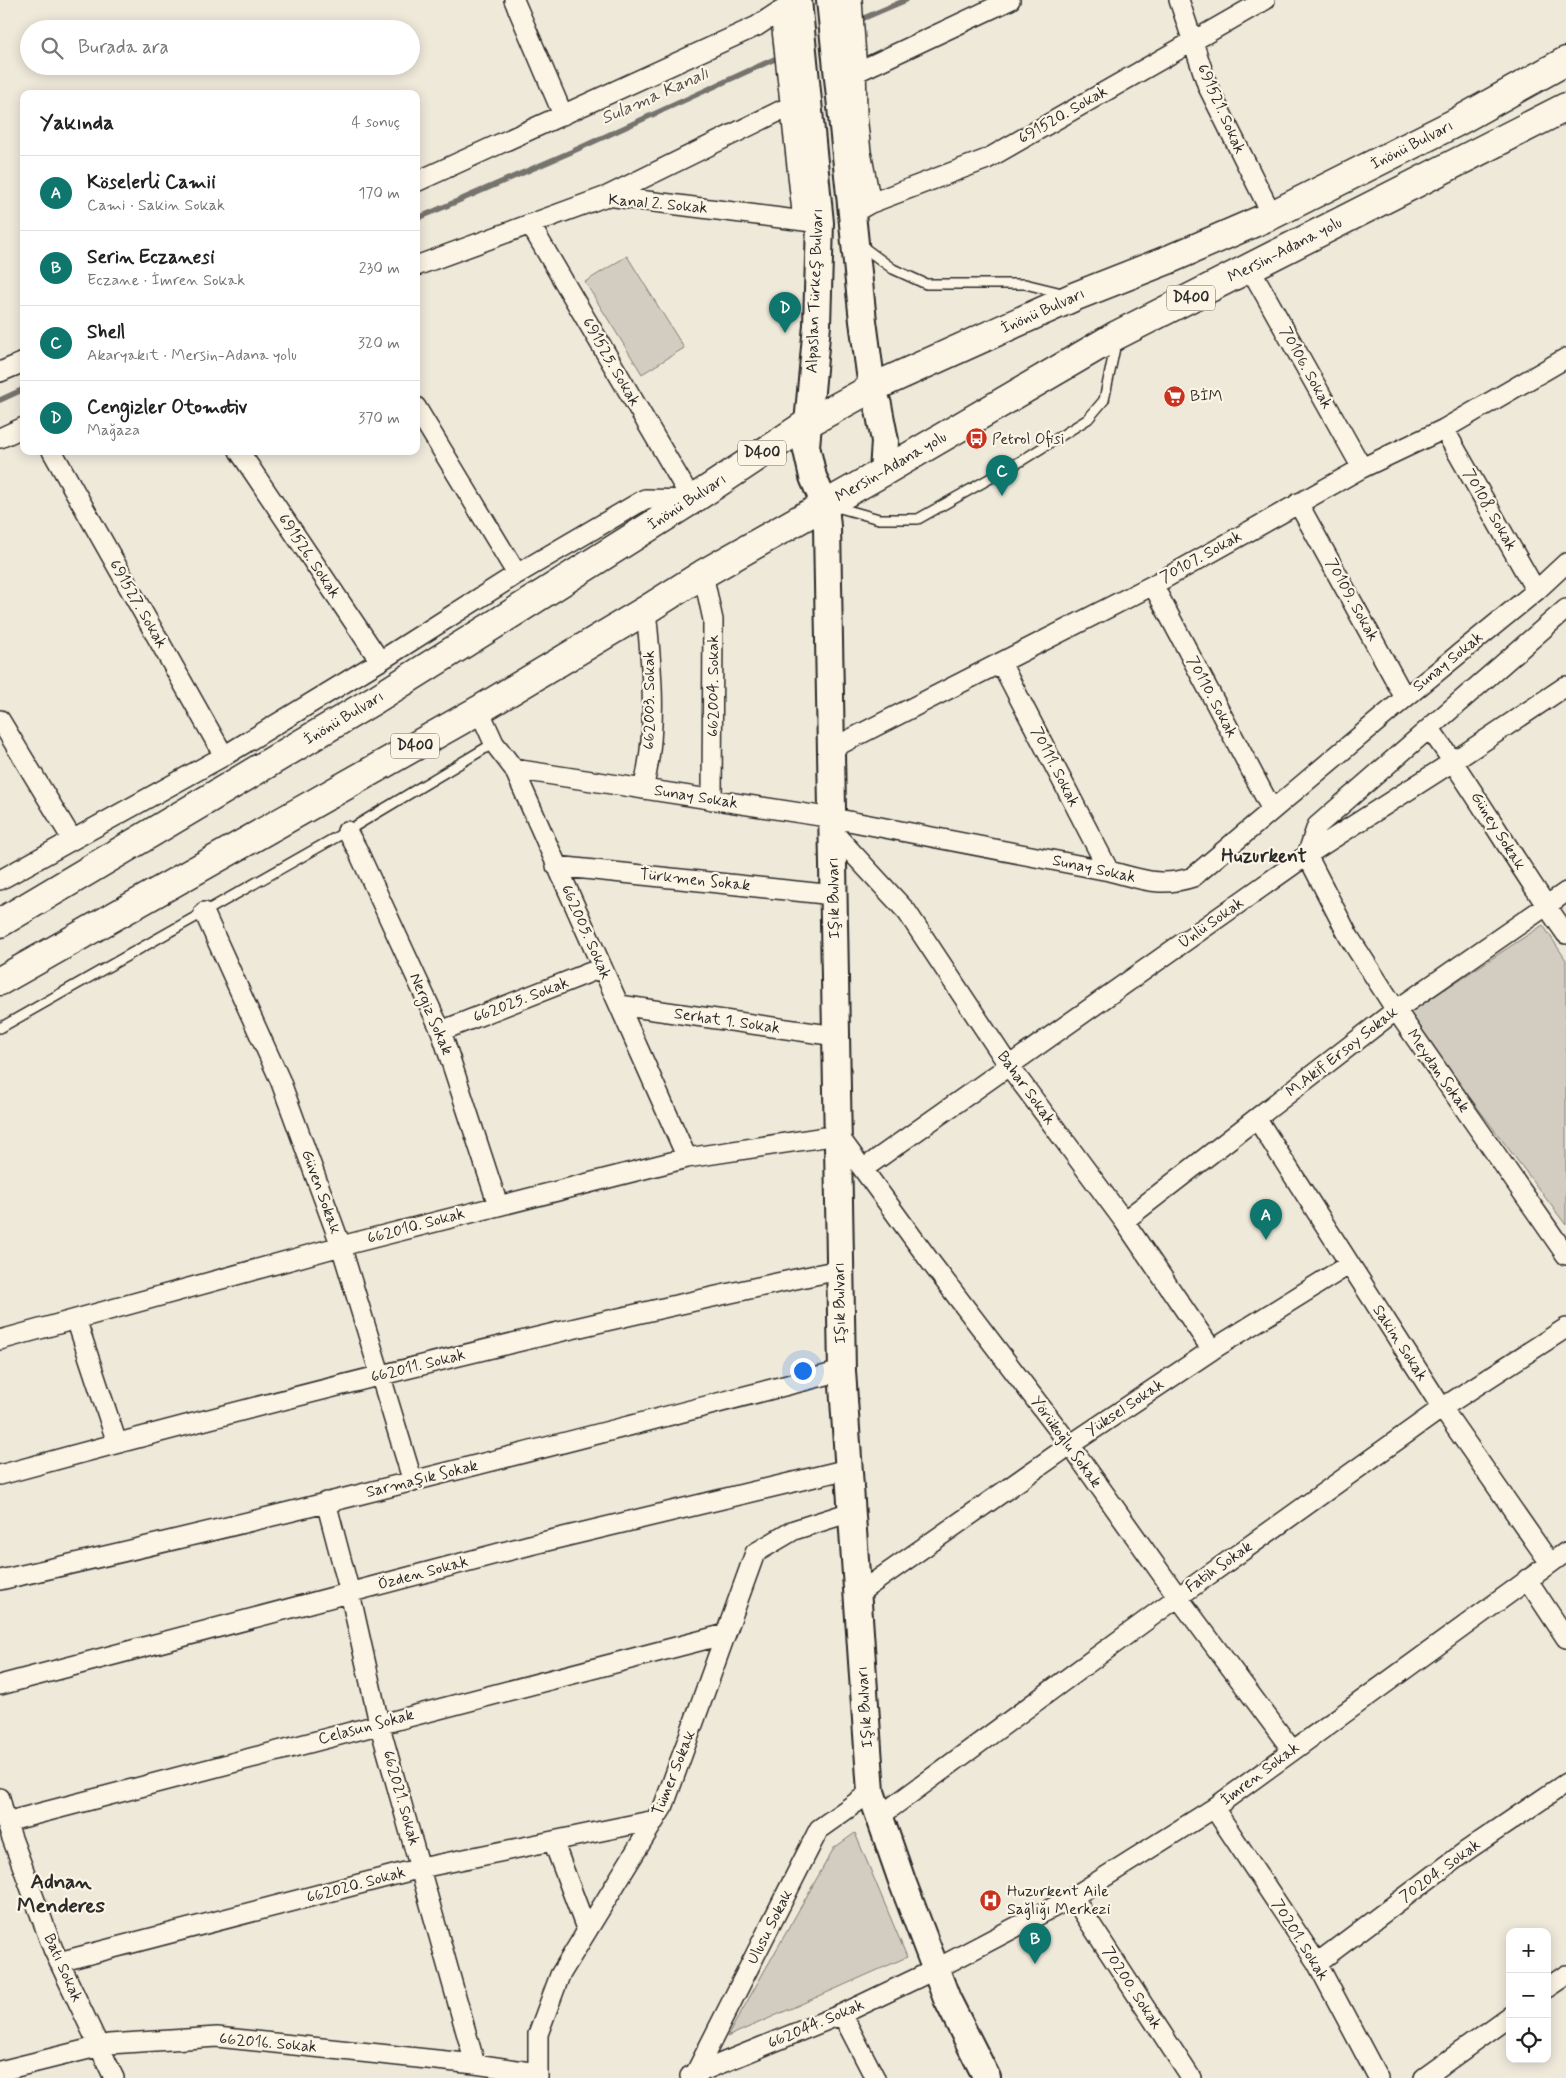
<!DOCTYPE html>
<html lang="tr">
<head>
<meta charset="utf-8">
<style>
	body { margin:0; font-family:Mynerve,sans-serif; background:#f6f6f6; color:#222 }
	.controls { position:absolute; right:15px; bottom:15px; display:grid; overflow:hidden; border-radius:10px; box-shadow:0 2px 12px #0003 }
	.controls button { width:45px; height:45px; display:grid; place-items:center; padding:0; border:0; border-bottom:1px solid #e0e0e0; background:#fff; color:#222; font:25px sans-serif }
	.you { position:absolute; left:802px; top:1370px; width:18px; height:18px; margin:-12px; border:4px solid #fff; border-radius:50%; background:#1a73e8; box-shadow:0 0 0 8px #1a73e833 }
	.badge { display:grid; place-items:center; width:32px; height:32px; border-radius:50%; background:#0f766e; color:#fff; font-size:16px; font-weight:700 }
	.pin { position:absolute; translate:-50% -41px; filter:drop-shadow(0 1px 2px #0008) }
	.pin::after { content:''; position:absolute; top:26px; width:18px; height:15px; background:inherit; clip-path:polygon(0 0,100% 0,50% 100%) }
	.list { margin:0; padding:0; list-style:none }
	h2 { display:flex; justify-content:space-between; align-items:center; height:65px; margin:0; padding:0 20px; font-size:21px }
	h2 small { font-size:16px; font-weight:400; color:#767676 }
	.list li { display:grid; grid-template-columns:32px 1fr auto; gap:15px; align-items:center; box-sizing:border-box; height:75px; padding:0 20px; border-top:1px solid #e0e0e0 }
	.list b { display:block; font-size:19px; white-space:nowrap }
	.list p { margin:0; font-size:16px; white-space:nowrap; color:#767676 }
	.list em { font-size:16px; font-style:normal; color:#767676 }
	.icon { flex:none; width:28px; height:28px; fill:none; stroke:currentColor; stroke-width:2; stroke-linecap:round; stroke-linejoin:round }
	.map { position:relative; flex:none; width:1566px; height:2078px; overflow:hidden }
	.search { position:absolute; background:#fff; box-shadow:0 2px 12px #0003; left:20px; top:20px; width:400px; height:55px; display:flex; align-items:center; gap:12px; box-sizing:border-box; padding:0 18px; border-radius:28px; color:#767676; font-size:19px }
	.panel { position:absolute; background:#fff; box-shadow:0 2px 12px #0003; left:20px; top:90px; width:400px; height:365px; border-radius:10px }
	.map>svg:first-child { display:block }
	.green { fill:#d2cdc0; stroke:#7e7c76 }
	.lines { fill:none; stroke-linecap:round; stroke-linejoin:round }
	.stream { stroke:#75736d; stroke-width:5.5 }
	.service-casing { stroke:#2b2b2b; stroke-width:12 }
	.minor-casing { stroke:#2b2b2b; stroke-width:22 }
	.secondary-casing { stroke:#2b2b2b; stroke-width:30 }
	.trunk-casing { stroke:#2b2b2b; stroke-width:31 }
	.service { stroke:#fcf5e5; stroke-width:9 }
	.minor { stroke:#fcf5e5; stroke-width:19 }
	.secondary { stroke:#fcf5e5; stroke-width:26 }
	.trunk { stroke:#fcf5e5; stroke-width:28 }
	.labels { text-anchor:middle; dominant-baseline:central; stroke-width:4.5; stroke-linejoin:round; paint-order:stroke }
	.shield { fill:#fcf5e5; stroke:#6a6863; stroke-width:1 }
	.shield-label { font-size:15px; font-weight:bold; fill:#2b2b2b }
	.street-label { font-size:16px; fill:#2b2b2b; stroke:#fcf5e5 }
	.poi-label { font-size:16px; fill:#2b2b2b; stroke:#fcf5e5; text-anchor:start }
	.water-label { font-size:18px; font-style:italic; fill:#565552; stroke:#fcf5e5 }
	.quarter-label { font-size:19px; font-weight:bold; fill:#2b2b2b; stroke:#fcf5e5 }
	.district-label { font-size:21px; font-weight:bold; fill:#2b2b2b; stroke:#fcf5e5 }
</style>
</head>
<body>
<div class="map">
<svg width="1566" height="2078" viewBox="0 0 1566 2078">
	<rect width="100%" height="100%" fill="#efe9da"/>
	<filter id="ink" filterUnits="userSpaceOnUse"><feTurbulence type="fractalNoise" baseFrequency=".02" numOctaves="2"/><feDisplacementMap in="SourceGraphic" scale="10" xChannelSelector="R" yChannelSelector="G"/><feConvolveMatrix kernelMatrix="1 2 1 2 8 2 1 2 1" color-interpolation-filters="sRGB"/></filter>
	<g filter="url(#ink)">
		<!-- green -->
		<path class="green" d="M627,256l57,92 -42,26 -57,-92z
			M1543,925l23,35v265l-159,-211z
			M855,1833l52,124 -180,80 107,-189z"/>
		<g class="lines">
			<!-- stream -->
			<path class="stream" d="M857,21l49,-21
				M416,219l155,-67 210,-96
				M0,400l24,-11"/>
			<defs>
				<path id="service" d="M859,244l34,25 33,15h99l41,10
					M833,506l46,13h39l103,-58 67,-42 16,-19 12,-57
					M0,1028l347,-197 147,-88"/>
				<path id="minor" d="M514,0l49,115
					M852,0l4,57 1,58 4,37 10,51
					M1179,0l29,87 64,128
					M780,11l23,210
					M857,72l153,-72
					M416,182l341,-156 39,-26
					M607,196l183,-90
					M853,213l18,-10 116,-44 278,-159
					M530,224l162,276
					M416,266l191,-70 213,27
					M1250,268l112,200
					M0,372l24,-10
					M416,407l101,167
					M1444,429l92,162
					M0,438l24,-11
					M52,451l172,305
					M239,451l141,210
					M1298,503l107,195
					M703,574l10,46 -1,180
					M1153,585l119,225
					M1566,609l-249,217 -10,29 42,82 47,73 170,245
					M1001,663l108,208
					M479,710l15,33 20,26 173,389
					M0,720l72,119
					M1430,729c48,66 88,138 136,205
					M833,748l320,-163 209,-117 82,-39 122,-71
					M514,769l319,49 276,53c32,8 51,17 84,6l212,-179 131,-107 30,-28
					M643,789c15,-57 9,-120 3,-179
					M347,831l10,18 84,182 57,174
					M834,833l73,79 102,154 115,155 88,129
					M556,866l278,29
					M0,880l224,-124 156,-95 137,-87 128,-75 47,1
					M204,912l76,168 61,166 72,236
					M619,1005l217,31
					M441,1031l160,-63
					M1257,1119l185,289 108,155
					M863,1169l444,-314 147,-94 112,-75
					M1124,1221l272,-211 170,-118
					M76,1319l41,124
					M0,1340l341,-94 346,-88 151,-23 94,129 138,181 108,152 114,153
					M0,1475c278,-76 557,-147 839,-205
					M326,1502l24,91 29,130 96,341
					M1527,1579l39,59
					M0,1580c282,-63 562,-137 842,-209
					M856,1595l214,-150 142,-95 138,-86
					M0,1685l530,-140 318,-76
					M0,1798l6,24 47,127 61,129
					M1214,1808l103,155 61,115
					M880,1816l298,-219 264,-189 124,-80
					M6,1822l720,-188
					M553,1841l34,90
					M1073,1897l118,181
					M59,1962l362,-94 234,-48
					M1317,1963l149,-112 100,-68
					M1547,1988l19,-13
					M842,2014l33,64
					M0,2071l109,-27 108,-7 258,27 62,9
					M690,2076l5,-2 124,-245 52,-37
					M538,2078v-44l22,-59 104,-170 91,-252 39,-23 57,-18
					M697,2078l-2,-4 147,-60 94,-45 137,-72 141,-89 352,-256
					M1424,2078l86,-62"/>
				<path id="secondary" d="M798,0l22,223 -3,102 -11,121 7,31 12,28 2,22 15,844 29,421 31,89 45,118 40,79
					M830,0l33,321 9,67 6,17 7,36 -2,31"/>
				<path id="trunk" d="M0,923l376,-224 316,-199 116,-77 64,-35 204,-92 94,-37 102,-44 183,-92 111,-62
					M0,981l479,-271 167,-100 57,-36 180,-102 234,-137 449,-228"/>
			</defs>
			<!-- service casing -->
			<use href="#service" class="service-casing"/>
			<!-- minor casing -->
			<use href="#minor" class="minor-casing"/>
			<!-- secondary casing -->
			<use href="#secondary" class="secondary-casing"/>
			<!-- trunk casing -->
			<use href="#trunk" class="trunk-casing"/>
			<!-- service -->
			<use href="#service" class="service"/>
			<!-- minor -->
			<use href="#minor" class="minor"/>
			<!-- secondary -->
			<use href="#secondary" class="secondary"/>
			<!-- trunk -->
			<use href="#trunk" class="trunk"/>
		</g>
	</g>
	<!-- icons -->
	<defs>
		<symbol id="supermarket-disc" viewBox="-11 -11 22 22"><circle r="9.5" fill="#c8321e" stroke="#fcf5e5"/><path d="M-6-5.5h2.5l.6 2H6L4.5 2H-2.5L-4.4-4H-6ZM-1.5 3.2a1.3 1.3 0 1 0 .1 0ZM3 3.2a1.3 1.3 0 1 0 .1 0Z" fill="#fff"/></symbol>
		<symbol id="bus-disc" viewBox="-11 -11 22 22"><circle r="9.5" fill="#c8321e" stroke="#fcf5e5"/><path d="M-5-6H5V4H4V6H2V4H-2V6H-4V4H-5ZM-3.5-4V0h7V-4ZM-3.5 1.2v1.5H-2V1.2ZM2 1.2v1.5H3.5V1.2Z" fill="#fff"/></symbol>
		<symbol id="hospital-disc" viewBox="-11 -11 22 22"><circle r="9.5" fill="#c8321e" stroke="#fcf5e5"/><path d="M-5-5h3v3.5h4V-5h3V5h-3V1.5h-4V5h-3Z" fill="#fff"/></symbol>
	</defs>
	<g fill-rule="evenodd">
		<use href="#supermarket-disc" x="1162" y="384" width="25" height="25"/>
		<use href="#bus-disc" x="964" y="426" width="25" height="25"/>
		<use href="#hospital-disc" x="978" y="1888" width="25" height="25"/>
	</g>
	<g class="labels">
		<!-- shield labels -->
		<g class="shield">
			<rect x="1167" y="285.5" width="48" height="25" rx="4"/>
			<rect x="738" y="440.5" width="48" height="25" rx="4"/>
			<rect x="391" y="733.5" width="48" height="25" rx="4"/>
		</g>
		<g class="shield-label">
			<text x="1191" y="298">D400</text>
			<text x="762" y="453">D400</text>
			<text x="415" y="746">D400</text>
		</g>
		<!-- street labels -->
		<g class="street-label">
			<text transform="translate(1221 109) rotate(66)">691521. Sokak</text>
			<text transform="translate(1063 115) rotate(-30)">691520. Sokak</text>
			<text transform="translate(1412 145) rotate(-27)">İnönü Bulvarı</text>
			<text transform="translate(658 204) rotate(5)">Kanal 2. Sokak</text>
			<text transform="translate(1285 250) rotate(-27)">Mersin-Adana yolu</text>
			<text transform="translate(815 291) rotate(-88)">Alpaslan Türkeş Bulvarı</text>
			<text transform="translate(1043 311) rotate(-24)">İnönü Bulvarı</text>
			<text transform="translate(611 362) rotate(60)">691525. Sokak</text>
			<text transform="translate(1306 368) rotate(61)">70106. Sokak</text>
			<text transform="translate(891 467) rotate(-30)">Mersin-Adana yolu</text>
			<text transform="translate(687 502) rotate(-33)">İnönü Bulvarı</text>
			<text transform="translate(1490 510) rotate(60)">70108. Sokak</text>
			<text transform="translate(309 556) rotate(56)">691526. Sokak</text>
			<text transform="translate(1201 557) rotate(-29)">70107. Sokak</text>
			<text transform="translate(1352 600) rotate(61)">70109. Sokak</text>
			<text transform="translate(138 604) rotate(60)">691527. Sokak</text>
			<text transform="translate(1448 662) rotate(-39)">Sunay Sokak</text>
			<text transform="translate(713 686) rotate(-90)">662004. Sokak</text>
			<text transform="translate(1212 697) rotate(62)">70110. Sokak</text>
			<text transform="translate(649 700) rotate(-90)">662003. Sokak</text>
			<text transform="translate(344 718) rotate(-31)">İnönü Bulvarı</text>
			<text transform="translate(1055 767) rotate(63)">70111. Sokak</text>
			<text transform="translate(696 797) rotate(9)">Sunay Sokak</text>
			<text transform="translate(1498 831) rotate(58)">Güney Sokak</text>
			<text transform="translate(1094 869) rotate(12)">Sunay Sokak</text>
			<text transform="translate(695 880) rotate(6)">Türkmen Sokak</text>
			<text transform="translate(834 898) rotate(-91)">Işık Bulvarı</text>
			<text transform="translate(1211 923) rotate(-35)">Ünlü Sokak</text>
			<text transform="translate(586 932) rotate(66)">662005. Sokak</text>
			<text transform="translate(521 1000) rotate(-21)">662025. Sokak</text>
			<text transform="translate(431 1014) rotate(67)">Nergiz Sokak</text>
			<text transform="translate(727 1021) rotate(8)">Serhat 1. Sokak</text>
			<text transform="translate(1342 1052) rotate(-38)">M.Akif Ersoy Sokak</text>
			<text transform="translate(1438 1071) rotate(55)">Meydan Sokak</text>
			<text transform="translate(1026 1088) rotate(54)">Bahar Sokak</text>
			<text transform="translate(321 1192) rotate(70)">Güven Sokak</text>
			<text transform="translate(416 1226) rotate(-15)">662010. Sokak</text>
			<text transform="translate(840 1303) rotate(-91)">Işık Bulvarı</text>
			<text transform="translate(1400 1343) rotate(57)">Sakin Sokak</text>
			<text transform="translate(418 1366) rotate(-14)">662011. Sokak</text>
			<text transform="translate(1125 1408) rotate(-34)">Yüksel Sokak</text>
			<text transform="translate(1066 1442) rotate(54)">Yörükoğlu Sokak</text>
			<text transform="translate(422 1479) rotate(-14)">Sarmaşık Sokak</text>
			<text transform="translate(1219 1567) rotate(-35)">Fatih Sokak</text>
			<text transform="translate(423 1573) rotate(-15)">Özden Sokak</text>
			<text transform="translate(865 1707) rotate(-94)">Işık Bulvarı</text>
			<text transform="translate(366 1727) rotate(-15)">Celasun Sokak</text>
			<text transform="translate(674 1773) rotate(-68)">Tümer Sokak</text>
			<text transform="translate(1260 1774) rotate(-37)">İmren Sokak</text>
			<text transform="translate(401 1798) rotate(74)">662021. Sokak</text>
			<text transform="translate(1440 1871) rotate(-36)">70204. Sokak</text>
			<text transform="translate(356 1885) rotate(-15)">662020. Sokak</text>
			<text transform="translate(770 1927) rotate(-63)">Ulusu Sokak</text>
			<text transform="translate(1300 1940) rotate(58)">70201. Sokak</text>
			<text transform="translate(63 1968) rotate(66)">Batı Sokak</text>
			<text transform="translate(1132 1988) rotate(57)">70200. Sokak</text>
			<text transform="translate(816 2024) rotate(-23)">662044. Sokak</text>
			<text transform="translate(268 2043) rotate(5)">662016. Sokak</text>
		</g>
		<!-- poi labels -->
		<g class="poi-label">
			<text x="1190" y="396">BİM</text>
			<text x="992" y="439">Petrol Ofisi</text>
			<text x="1007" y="1891">Huzurkent Aile<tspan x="1007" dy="18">Sağlığı Merkezi</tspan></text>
		</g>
		<!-- water labels -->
		<g class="water-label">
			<text transform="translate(655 96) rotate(-24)">Sulama Kanalı</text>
		</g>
		<!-- quarter labels -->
		<g class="quarter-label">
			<text x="1264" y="856">Huzurkent</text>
		</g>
		<!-- district labels -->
		<g class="district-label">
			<text x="61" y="1882">Adnan<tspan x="61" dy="24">Menderes</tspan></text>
		</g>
	</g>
</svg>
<div class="controls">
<button>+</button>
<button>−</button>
<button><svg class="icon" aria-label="locate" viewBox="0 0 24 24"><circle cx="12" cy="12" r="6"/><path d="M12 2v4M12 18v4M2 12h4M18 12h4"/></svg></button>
</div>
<div class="you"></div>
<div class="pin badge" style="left:1266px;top:1240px">A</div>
<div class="pin badge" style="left:1035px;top:1964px">B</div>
<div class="pin badge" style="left:1002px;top:496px">C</div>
<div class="pin badge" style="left:785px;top:333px">D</div>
<div class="search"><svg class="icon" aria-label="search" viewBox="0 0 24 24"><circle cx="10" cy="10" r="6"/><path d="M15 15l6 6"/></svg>Burada ara</div>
<section class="panel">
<h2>Yakında<small>4 sonuç</small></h2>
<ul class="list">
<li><span class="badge">A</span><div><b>Köselerli Camii</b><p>Cami · Sakin Sokak</p></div><em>170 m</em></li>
<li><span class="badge">B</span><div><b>Serin Eczanesi</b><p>Eczane · İmren Sokak</p></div><em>230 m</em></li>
<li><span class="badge">C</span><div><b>Shell</b><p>Akaryakıt · Mersin-Adana yolu</p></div><em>320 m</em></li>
<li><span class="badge">D</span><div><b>Cengizler Otomotiv</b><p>Mağaza</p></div><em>370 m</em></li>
</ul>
</section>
</div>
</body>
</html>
